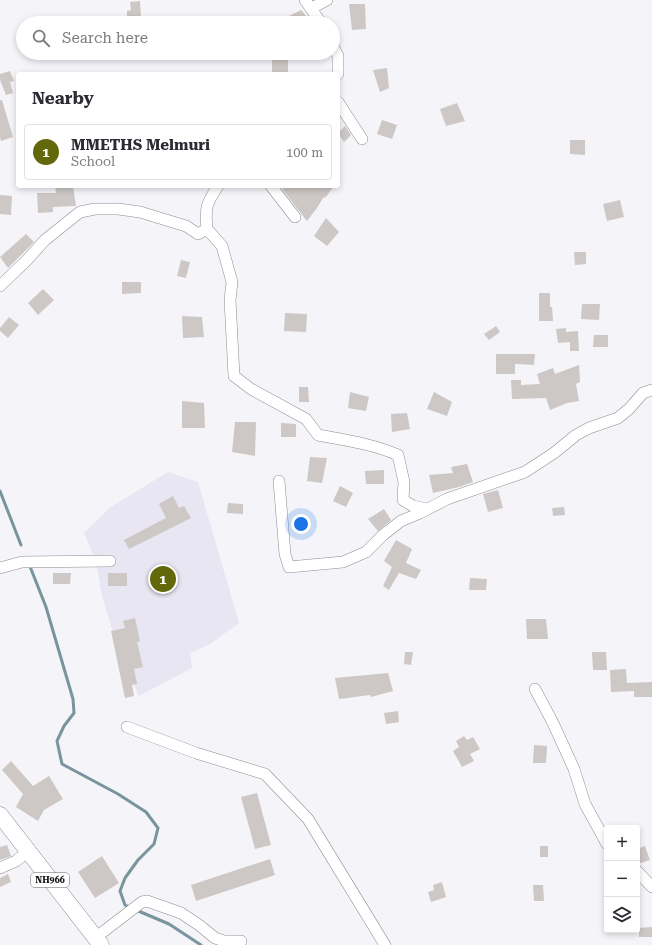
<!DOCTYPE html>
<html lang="en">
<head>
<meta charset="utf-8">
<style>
	body { margin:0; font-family:"Roboto Serif",serif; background:#f2f2f3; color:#2b2b33 }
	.controls { position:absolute; right:12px; bottom:12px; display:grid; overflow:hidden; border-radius:4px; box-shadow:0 2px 6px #0003 }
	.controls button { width:36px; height:36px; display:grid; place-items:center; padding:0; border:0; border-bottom:1px solid #e1e1e2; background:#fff; color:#2b2b33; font:20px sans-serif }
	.you { position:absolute; left:301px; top:524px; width:14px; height:14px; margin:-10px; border:3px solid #fff; border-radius:50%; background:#1a73e8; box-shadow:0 0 0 6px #1a73e833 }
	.badge { display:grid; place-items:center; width:26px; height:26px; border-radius:50%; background:#63690a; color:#fff; font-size:13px; font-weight:700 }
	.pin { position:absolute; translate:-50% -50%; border:2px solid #fff; box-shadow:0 1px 4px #0006 }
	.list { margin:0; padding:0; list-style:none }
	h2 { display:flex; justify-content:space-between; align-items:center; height:52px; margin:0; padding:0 16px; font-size:17px }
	h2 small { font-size:13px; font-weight:400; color:#7c7c81 }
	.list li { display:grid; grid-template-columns:26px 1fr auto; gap:12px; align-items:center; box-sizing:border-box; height:56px; margin:0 8px 8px; padding:0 8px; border:1px solid #e1e1e2; border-radius:4px }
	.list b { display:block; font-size:15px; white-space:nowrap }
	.list p { margin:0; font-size:13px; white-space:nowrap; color:#7c7c81 }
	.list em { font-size:13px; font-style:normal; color:#7c7c81 }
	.icon { flex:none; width:22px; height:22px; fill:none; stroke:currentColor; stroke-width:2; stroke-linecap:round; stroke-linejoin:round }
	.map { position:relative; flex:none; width:652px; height:945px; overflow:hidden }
	.search { position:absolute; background:#fff; box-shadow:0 2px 6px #0003; left:16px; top:16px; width:324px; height:44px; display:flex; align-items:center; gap:10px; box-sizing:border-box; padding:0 14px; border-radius:22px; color:#7c7c81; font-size:15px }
	.panel { position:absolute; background:#fff; box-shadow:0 2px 6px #0003; left:16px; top:72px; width:324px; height:116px; border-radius:4px }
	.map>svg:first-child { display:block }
	.built { fill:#e7e6f2 }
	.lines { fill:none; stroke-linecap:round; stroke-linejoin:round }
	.stream { stroke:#78949c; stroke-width:3 }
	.building { fill:#cdc8c5 }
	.minor-casing { stroke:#8c8c90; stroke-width:12 }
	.highway-casing { stroke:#8c8c90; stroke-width:17 }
	.minor { stroke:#fff; stroke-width:11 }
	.highway { stroke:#fff; stroke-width:16 }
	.labels { text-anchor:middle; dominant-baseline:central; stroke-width:3; stroke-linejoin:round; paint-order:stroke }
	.shield { fill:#fff; stroke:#5e5e5f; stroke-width:1 }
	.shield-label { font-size:9px; font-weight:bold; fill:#19191b }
</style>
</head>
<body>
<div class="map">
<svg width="652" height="945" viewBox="0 0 652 945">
	<rect width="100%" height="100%" fill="#f5f4f9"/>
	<!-- built -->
	<path class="built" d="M168,472l30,10 41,141 -29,21 -20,9 2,15 -53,28 -20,-45 -17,-55 -6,-35 -12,-28 27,-26z"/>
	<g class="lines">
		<!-- stream -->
		<path class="stream" d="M0,491l21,54
			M29,564l17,43 27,92 1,14 -10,13 -7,15 5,23 56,30 28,18 12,16 -4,16 -16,16 -13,18 -5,13 5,14 6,3
			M136,910l33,14 32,21"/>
	</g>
	<!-- building -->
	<path class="building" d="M140,1l1,16 -14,1v-7l4,-1 -1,-8z
		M349,4h16l1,25 -14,1z
		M301,10l11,13h-23l-4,-5z
		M272,59l16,1v14h-16z
		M387,68l2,20 -9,4 -7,-22z
		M10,71l4,10 -4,1 3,11 -7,2 -6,-15v-6z
		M0,100h2l11,37 -12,4 -1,-4z
		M457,103l8,18 -19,5 -6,-17z
		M382,120l15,5 -5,14 -15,-5z
		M345,126l6,9 -7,7 -6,-9z
		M570,140h15v15l-15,-1z
		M55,186h18l3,20 -23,1v5l-15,1 -1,-20h19z
		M286,186h48l-8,11 -3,1 -6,10 -10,13 -25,-32z
		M0,195l12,1 -1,19 -11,-1z
		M620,200l4,17 -17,4 -4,-17z
		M326,218l13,14 -12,14 -13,-10z
		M26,234l8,8 -26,26 -8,-11z
		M574,252h12v12l-11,1z
		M181,260l9,2 -4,16 -9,-2z
		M122,282h19v11l-19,1z
		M43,289l11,11 -16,15 -10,-12z
		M539,293h11v14h2l1,14h-14z
		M582,304h18l-1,16 -18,-1z
		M285,313l22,1 -1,18 -22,-1z
		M182,316l20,1 2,20 -21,1z
		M9,317l10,8 -11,13 -8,-7v-3z
		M496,326l4,6 -11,8 -5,-6z
		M566,328v4l12,-1 1,20h-9v-9l-12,1 -2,-14z
		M594,335h14v12h-15z
		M496,354h39l-1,11 -19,-1v10h-19z
		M579,365l1,17 -4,2 3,17 -12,2 -17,7 -4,-12 -34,1 -1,-19h10v5l19,-1 -3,-10 16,-6 2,6z
		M299,387h9l1,15h-10z
		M350,392l19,5 -3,14 -18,-3z
		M434,392l18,10 -5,14 -20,-7z
		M182,401l22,2 1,25h-23z
		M407,413l3,16 -18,3 -1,-18z
		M235,422h21l-1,34 -23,-4z
		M281,423l15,1v13h-15z
		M310,457l17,1 -5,25 -15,-2z
		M467,464l6,18 -14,5 -26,6 -4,-18 24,-2 -2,-6z
		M384,470v14h-18l-1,-13z
		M340,486l13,7 -7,14 -13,-6z
		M498,490l5,18 -15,4 -5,-18z
		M173,496l6,12 5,-2 7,12 -62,31 -5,-9 42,-22 -7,-14z
		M228,503l15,1v10l-16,-1z
		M564,507l1,8 -12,1 -1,-8z
		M384,509l7,11 -13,11 -10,-12z
		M396,540l16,9 -6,14 15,7 -5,9 -17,-6 -10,17 -6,-4 9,-19 -8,-6z
		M53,573h18l-1,11h-17z
		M108,573h19v13h-19z
		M470,578l17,1 -1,11h-17z
		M135,618l5,23 -3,1 6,25 -9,2 3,15 -5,1 2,11 -9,2 -14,-67 14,-3 -2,-7z
		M526,619h20l2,20h-21z
		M405,652h8l-2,13 -7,-1z
		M592,652h14l1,18h-14z
		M626,669l1,14 25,-1v15h-18v-6l-23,1 -1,-22z
		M388,673l5,18 -22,6 -1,-2 -31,4 -4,-21z
		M398,711l1,11 -13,2 -2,-11z
		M464,736l3,4 6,-3 7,12 -10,5 4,7 -12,6 -9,-16 6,-4 -3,-6z
		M534,745l13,1 -1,17h-13z
		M11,761l22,25 16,-10 14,23 -19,11 -6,11 -22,-14 7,-13 -21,-24z
		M257,793l14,52 -16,4 -14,-52z
		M7,845l4,11 -11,4v-13z
		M540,846h8v11h-8z
		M645,846l5,14 -13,4v-15z
		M102,856l17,27 -24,15 -17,-26z
		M270,859l5,16 -79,26 -5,-16z
		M8,874l3,8 -11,5v-9z
		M442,882l4,15 -15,5 -3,-10 6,-2 -1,-5z
		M533,885h10l1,16h-10z
		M652,927v10h-13v-9z"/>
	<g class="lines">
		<defs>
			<path id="minor" d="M305,0l16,23
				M312,8l15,-8
				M333,46l5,10v18
				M338,102l24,37
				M271,186l24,31
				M207,229l15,17 10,36 -2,18 4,76 17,13 55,30 12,16c27,5 55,9 80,20l6,27 -1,18 10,6 14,3
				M0,286l27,-26 18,-20 35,-28 15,-3h23l22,3 46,14 12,8 9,-5c-2,-21 -1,-25 11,-43
				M279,481l6,73 4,13 54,-5 23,-10 17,-17 18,-14 19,-8 27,-14 78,-27 29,-19 22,-18 13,-7 29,-10 11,-9 14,-16 9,-3
				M0,568l22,-6 88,-1
				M535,689l18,34 21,46 11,35 22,40
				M127,727l69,26 69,21 43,45 77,126
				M0,868l16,-7 12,-10
				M637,871l15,16
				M95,938l47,-36 5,-1 34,12 18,12 16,13 9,3h17"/>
			<path id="highway" d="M0,815l101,130"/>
		</defs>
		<!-- minor casing -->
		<use href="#minor" class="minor-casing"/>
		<!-- highway casing -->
		<use href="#highway" class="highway-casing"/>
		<!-- minor -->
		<use href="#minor" class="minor"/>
		<!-- highway -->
		<use href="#highway" class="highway"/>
	</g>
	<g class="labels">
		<!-- shield labels -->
		<rect class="shield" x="31" y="873" width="38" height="14" rx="3"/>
		<g class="shield-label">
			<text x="50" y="880">NH966</text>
		</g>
	</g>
</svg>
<div class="controls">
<button>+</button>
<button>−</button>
<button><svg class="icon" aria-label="layers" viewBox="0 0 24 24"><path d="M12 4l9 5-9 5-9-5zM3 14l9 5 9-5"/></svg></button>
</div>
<div class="you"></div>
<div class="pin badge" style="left:163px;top:579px">1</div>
<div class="search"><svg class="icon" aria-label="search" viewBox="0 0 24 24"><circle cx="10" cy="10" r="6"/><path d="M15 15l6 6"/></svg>Search here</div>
<section class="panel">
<h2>Nearby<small></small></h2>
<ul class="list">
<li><span class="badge">1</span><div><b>MMETHS Melmuri</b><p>School</p></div><em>100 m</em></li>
</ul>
</section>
</div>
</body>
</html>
